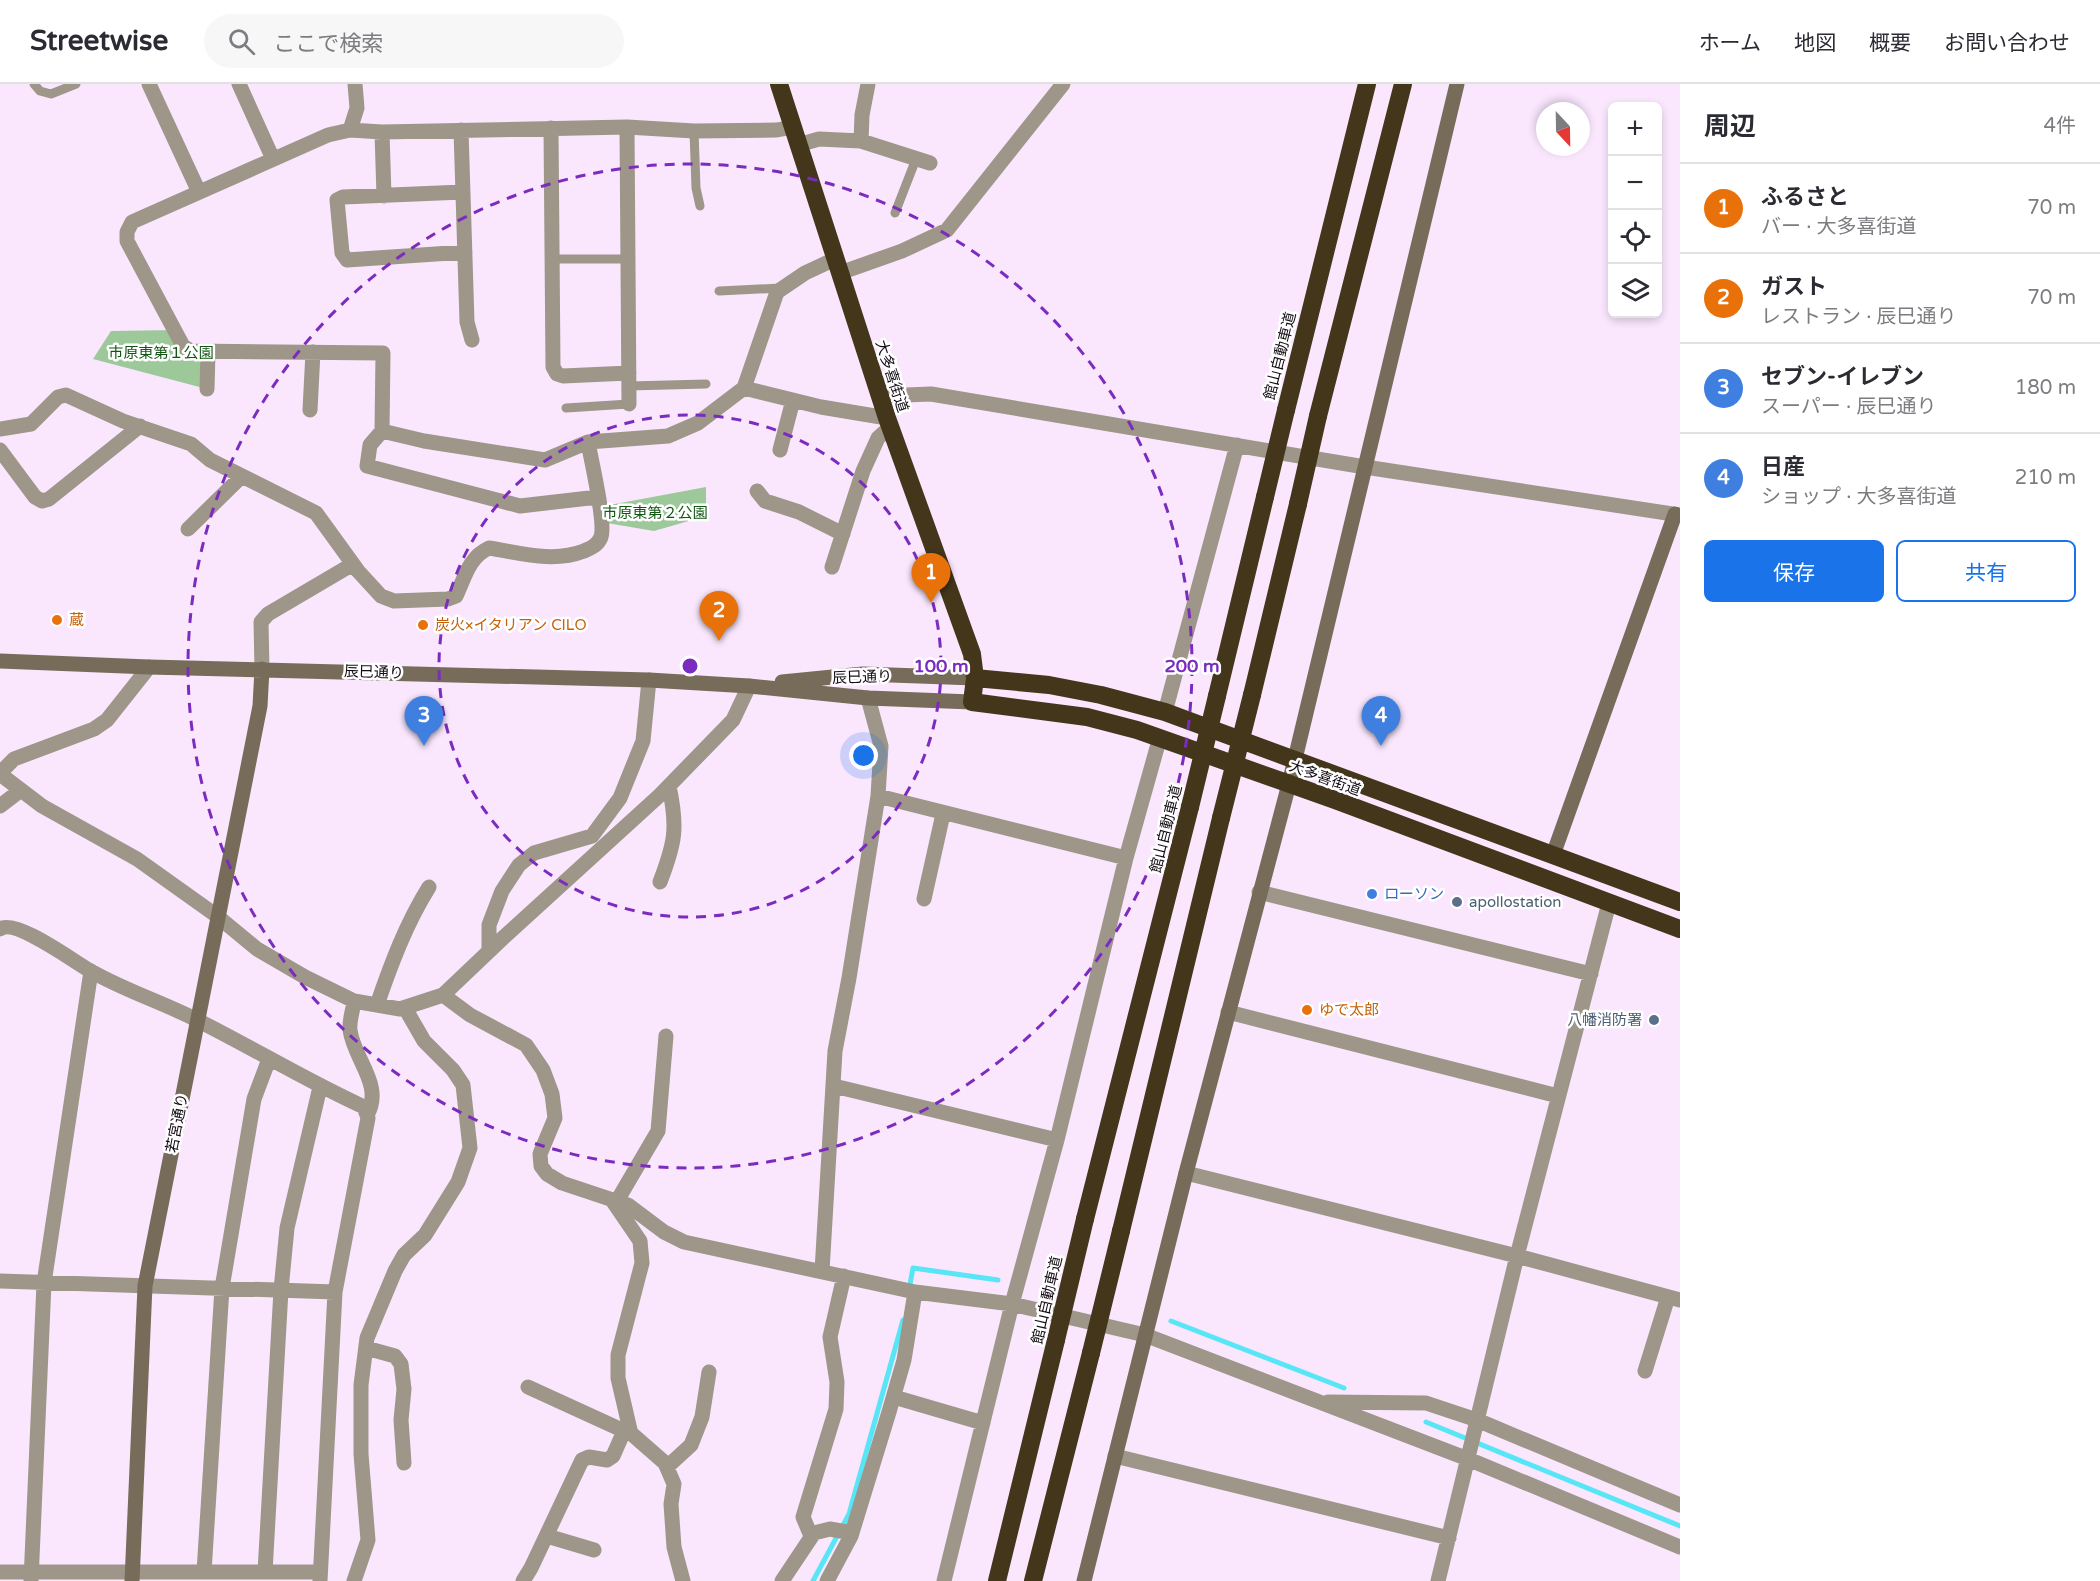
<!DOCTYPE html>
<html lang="ja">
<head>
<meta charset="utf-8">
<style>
	body { margin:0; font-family:"Varela Round","Noto Sans JP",sans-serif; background:#f7f7f7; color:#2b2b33 }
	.controls { position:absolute; right:18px; top:18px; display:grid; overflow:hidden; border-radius:9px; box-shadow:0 3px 9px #0003 }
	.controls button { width:54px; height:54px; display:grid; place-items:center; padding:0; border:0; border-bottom:2px solid #e1e1e2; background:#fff; color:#2b2b33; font:30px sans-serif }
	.compass { position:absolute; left:1536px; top:18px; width:54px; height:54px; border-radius:50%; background:#fff; box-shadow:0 3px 9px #0003; rotate:158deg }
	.you { position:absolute; left:864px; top:672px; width:21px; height:21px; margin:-15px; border:4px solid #fff; border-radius:50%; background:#1a73e8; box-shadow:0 0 0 9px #1a73e833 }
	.badge { display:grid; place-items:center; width:39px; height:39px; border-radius:50%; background:#1a73e8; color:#fff; font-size:20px; font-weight:700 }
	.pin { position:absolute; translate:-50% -50px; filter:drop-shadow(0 2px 3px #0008) }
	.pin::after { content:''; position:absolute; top:32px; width:21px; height:18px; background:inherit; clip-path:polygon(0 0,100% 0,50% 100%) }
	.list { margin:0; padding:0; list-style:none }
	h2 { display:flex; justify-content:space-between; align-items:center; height:78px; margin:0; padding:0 24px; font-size:26px }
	h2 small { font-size:20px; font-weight:400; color:#7c7c81 }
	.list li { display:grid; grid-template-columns:39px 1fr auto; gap:18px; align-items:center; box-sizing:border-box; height:90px; padding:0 24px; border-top:2px solid #e1e1e2 }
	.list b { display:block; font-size:22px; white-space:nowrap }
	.list p { margin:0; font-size:20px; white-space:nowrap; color:#7c7c81 }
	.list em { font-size:20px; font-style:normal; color:#7c7c81 }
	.actions { display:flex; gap:12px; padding:18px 24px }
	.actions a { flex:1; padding:14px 0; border:2px solid #1a73e8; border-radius:9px; text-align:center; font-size:21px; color:#1a73e8 }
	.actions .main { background:#1a73e8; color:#fff }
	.icon { flex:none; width:33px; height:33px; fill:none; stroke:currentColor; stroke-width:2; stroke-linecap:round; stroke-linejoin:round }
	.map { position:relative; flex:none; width:1680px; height:1497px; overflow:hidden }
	header { display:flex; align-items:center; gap:36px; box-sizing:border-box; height:84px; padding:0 30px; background:#fff; border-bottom:2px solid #e1e1e2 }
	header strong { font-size:28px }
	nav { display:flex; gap:33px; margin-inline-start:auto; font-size:21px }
	.search { width:420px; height:54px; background:#f7f7f7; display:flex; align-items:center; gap:15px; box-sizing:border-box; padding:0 21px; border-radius:33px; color:#7c7c81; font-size:22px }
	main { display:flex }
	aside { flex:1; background:#fff }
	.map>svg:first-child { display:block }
	.green { fill:#9dc99a }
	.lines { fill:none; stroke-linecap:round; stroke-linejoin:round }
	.stream { stroke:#58e5f6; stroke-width:5 }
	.lane { stroke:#9d9689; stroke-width:9 }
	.street { stroke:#9d9689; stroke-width:15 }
	.secondary { stroke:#766c59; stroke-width:15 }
	.highway { stroke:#43361b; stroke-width:18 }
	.highway-bridge { stroke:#43361b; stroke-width:18 }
	.ring { fill:none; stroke:#7b2cbf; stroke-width:3; stroke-dasharray:10 8 }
	.food-dot { fill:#e8710a; stroke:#fff; stroke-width:2 }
	.shop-dot { fill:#3f7fe0; stroke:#fff; stroke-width:2 }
	.service-dot { fill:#5c6f8a; stroke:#fff; stroke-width:2 }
	.labels { text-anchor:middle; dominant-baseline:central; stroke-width:5; stroke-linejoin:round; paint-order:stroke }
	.park-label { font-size:15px; fill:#125711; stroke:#fff }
	.street-label { font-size:15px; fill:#140c15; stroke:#fff }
	.food-label { font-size:15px; fill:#c56008; stroke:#fff; text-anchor:start }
	.shop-label { font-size:15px; fill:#366cbe; stroke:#fff; text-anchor:start }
	.service-label { font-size:15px; fill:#4e5e75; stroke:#fff; text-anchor:start }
	.centre { fill:#7b2cbf; stroke:#fff; stroke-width:3 }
	.ring-label { font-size:18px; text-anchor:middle; font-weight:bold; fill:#7b2cbf; stroke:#fff; stroke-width:5; stroke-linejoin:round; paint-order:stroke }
</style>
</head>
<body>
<header>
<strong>Streetwise</strong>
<div class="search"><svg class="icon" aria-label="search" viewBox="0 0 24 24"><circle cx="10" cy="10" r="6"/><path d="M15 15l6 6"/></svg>ここで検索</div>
<nav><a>ホーム</a><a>地図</a><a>概要</a><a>お問い合わせ</a></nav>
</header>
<main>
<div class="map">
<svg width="1680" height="1497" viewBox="0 0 1680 1497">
	<rect width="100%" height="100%" fill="#fae7fe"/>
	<!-- green -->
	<path class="green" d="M175,246l8,16 25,6 -1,37 -114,-30 18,-28z
		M706,403v29l-52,15 -53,-9 -2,-15z"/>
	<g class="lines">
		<!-- stream -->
		<path class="stream" d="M909,1206l4,-22 85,12
			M1171,1237l173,67
			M1426,1338l254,104
			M813,1497l36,-67 54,-194"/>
		<!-- lane -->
		<path class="lane" d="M34,0l6,7 11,3 25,-10
			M694,47l2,57 4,18
			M895,129l21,-54
			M552,175h76
			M719,207l62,-3
			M629,302l77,-2
			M566,324l63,-4"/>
		<!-- street -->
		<path class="street" d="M149,0l50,108
			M239,0l34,75
			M627,43l2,277
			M793,43l-16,3 -83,1 -67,-4 -245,5 -32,-2 -22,5 -196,87 -5,10v9l56,105 8,5 192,2 -1,78 42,10 121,19 43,-18 80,-6 30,-13 46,-35 77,19 66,11
			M551,44l2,239 4,7 6,2 66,-3
			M350,46l7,-22 -2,-24
			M461,46l6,192 5,18
			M382,48l2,64
			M861,57l1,-26 6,-31
			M798,61l21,-6 42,2 69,22
			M463,108l-120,5 -6,3 5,53 5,7 118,-8
			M840,189l62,-22 45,-21 116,-146
			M744,304l33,-96 28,-19 30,-14
			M207,305l1,-37
			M880,312l51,-2 434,73 315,48
			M310,326l3,-58
			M0,345l31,-5 27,-27 8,-2 57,26 68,23 19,16 106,53 42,58 23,25 13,5 54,-2 8,-3c9,-19 13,-39 33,-48 32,5 64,15 95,3 7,-3 14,-6 17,-14 5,-15 -10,-77 -13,-95
			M382,347l-12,14 -3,21 153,40 78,-9
			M0,366l35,47 7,4 7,-2 91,-73
			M780,366l13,-50
			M757,407l8,10 34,11 44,22
			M188,445l54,-53
			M832,483l31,-96 15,-33 12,-11
			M262,585l-1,-47 7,-8 85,-50
			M1165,628l72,-267
			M0,689l14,-14 80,-30 13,-9 42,-53
			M0,690l42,32 95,53 80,57 40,33 48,28 49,24 46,8 43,-14 61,-58 156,-142 73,-75 16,-34
			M878,712l248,62
			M0,722l21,-16
			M660,798c15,-39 18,-54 9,-96
			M1259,808l332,82
			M924,815l19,-85
			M0,845c15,-11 73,32 89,41 34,20 73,32 108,50 56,28 110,61 167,87l4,11 -33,174 -15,289
			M489,867v-26l13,-34 17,-26 15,-12 58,-17 28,-38 23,-57 6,-61
			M443,911l27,20 56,30 17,25 9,24 3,24 -15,36 1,12 6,8 15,9 66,22 36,27 20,10 231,50 97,12 133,31 323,124 212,88
			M354,917c-1,9 -5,20 -4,29 4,30 34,55 17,85
			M377,921c14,-41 29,-81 52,-118
			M1228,928l330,84
			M834,1002l223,54
			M1186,1089l331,83 163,44
			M612,1116l28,41 2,22 -24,92v23l13,56
			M617,1117l41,-70 8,-95
			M822,1187l13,-220 14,-73 29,-182 3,-50 -13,-48
			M0,1197l335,11
			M366,1264l29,8 6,8 3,25 -3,31 3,43
			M1645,1287l23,-74
			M528,1303l105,48 32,28 9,21 -3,20 3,43 9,34
			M894,1313l89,26
			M1328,1318l98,1 51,17 203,85
			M1115,1372l334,82
			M667,1383l24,-22 11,-28 7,-45
			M547,1452l47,14
			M811,1452l-8,-19 33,-108 1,-27 -7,-45 14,-61
			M0,1488h320
			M204,1488l18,-284 32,-189 15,-40
			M265,1488l16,-282 6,-62 33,-141
			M31,1497l13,-298 47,-312
			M354,1497l14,-41 -7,-86v-69l6,-47 28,-67 9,-16 21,-20 33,-53 12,-34 -7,-63 -10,-15 -29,-29 -19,-33
			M523,1497l8,-13 51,-108 7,-3 18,3 6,-4 11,-25
			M782,1497l32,-48 16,-4 22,4
			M827,1497l24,-45 38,-124 15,-52 11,-68
			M944,1497l68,-277 45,-164 69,-282 34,-121
			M1438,1497l79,-325 92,-353"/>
		<!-- secondary -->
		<path class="secondary" d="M0,577l149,6 500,13 100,6 119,12 104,4
			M782,598l81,-8 112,4
			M1553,771l122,-341
			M132,1497l13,-295 115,-580 2,-37
			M1084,1497l102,-408 103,-389 168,-700"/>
		<!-- highway -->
		<path class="highway" d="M779,0l108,334 85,236 3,24 -3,24 115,15 50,13 198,70 345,129
			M1286,326l81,-326
			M1318,332l85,-332
			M975,594l74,7 52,10 64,17 515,190
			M1252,611l46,-191
			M1217,612l48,-199
			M1085,1135l105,-412
			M1121,1147l100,-413
			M997,1497l59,-241
			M1033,1497l58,-228"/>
		<!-- highway-bridge -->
		<path class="highway-bridge" d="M1265,413l21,-87
			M1298,420l20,-88
			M1190,723l27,-111
			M1221,734l31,-123
			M1056,1256l29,-121
			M1091,1269l30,-122"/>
	</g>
	<!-- distance rings -->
	<g class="ring">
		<circle cx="690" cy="582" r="251"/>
		<circle cx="690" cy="582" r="502"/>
	</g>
	<!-- markers -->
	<g class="food-dot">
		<circle cx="57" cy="536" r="6"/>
		<circle cx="423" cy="541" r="6"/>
		<circle cx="1307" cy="926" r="6"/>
	</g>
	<circle class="shop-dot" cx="1372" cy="810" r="6"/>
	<g class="service-dot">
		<circle cx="1457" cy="818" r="6"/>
		<circle cx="1654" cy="936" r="6"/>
	</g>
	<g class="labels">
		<!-- park labels -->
		<g class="park-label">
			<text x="161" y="269">市原東第１公園</text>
			<text x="655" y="429">市原東第２公園</text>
		</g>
		<!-- street labels -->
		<g class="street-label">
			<text transform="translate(1280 272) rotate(-76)">館山自動車道</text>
			<text transform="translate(892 292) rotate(72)">大多喜街道</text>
			<text transform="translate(374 588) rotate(2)">辰巳通り</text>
			<text transform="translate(862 593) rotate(-2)">辰巳通り</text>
			<text transform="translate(1325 694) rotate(20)">大多喜街道</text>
			<text transform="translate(1166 745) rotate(-76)">館山自動車道</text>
			<text transform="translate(177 1039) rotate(-79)">若宮通り</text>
			<text transform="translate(1047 1216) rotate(-77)">館山自動車道</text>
		</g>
		<!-- food labels -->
		<g class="food-label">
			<text x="69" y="536">蔵</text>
			<text x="435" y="541">炭火×イタリアン CILO</text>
			<text x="1319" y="926">ゆで太郎</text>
		</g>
		<!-- shop labels -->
		<g class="shop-label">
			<text x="1384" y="810">ローソン</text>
		</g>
		<!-- service labels -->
		<g class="service-label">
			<text x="1469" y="818">apollostation</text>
			<text x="1642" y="936" text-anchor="end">八幡消防署</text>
		</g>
	</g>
	<circle cx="690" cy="582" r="9" class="centre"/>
	<g class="ring-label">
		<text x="941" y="588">100 m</text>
		<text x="1192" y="588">200 m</text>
	</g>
</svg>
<div class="controls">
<button>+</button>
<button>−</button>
<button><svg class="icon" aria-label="locate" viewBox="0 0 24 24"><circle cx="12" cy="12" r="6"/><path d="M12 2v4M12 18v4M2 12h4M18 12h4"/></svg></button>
<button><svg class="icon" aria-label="layers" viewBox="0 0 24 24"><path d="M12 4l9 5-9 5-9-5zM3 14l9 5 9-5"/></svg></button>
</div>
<svg class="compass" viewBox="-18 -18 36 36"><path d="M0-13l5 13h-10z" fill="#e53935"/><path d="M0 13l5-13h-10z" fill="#7c7c81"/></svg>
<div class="you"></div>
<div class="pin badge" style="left:931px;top:519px;background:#e8710a">1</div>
<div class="pin badge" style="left:719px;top:557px;background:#e8710a">2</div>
<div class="pin badge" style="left:424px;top:662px;background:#3f7fe0">3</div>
<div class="pin badge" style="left:1381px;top:662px;background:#3f7fe0">4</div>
</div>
<aside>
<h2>周辺<small>4件</small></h2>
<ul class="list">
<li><span class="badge" style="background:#e8710a">1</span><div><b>ふるさと</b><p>バー · 大多喜街道</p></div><em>70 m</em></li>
<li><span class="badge" style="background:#e8710a">2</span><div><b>ガスト</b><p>レストラン · 辰巳通り</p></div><em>70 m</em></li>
<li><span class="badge" style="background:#3f7fe0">3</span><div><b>セブン-イレブン</b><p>スーパー · 辰巳通り</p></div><em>180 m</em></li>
<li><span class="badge" style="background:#3f7fe0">4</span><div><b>日産</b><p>ショップ · 大多喜街道</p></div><em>210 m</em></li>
</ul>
<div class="actions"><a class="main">保存</a><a>共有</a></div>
</aside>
</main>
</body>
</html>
